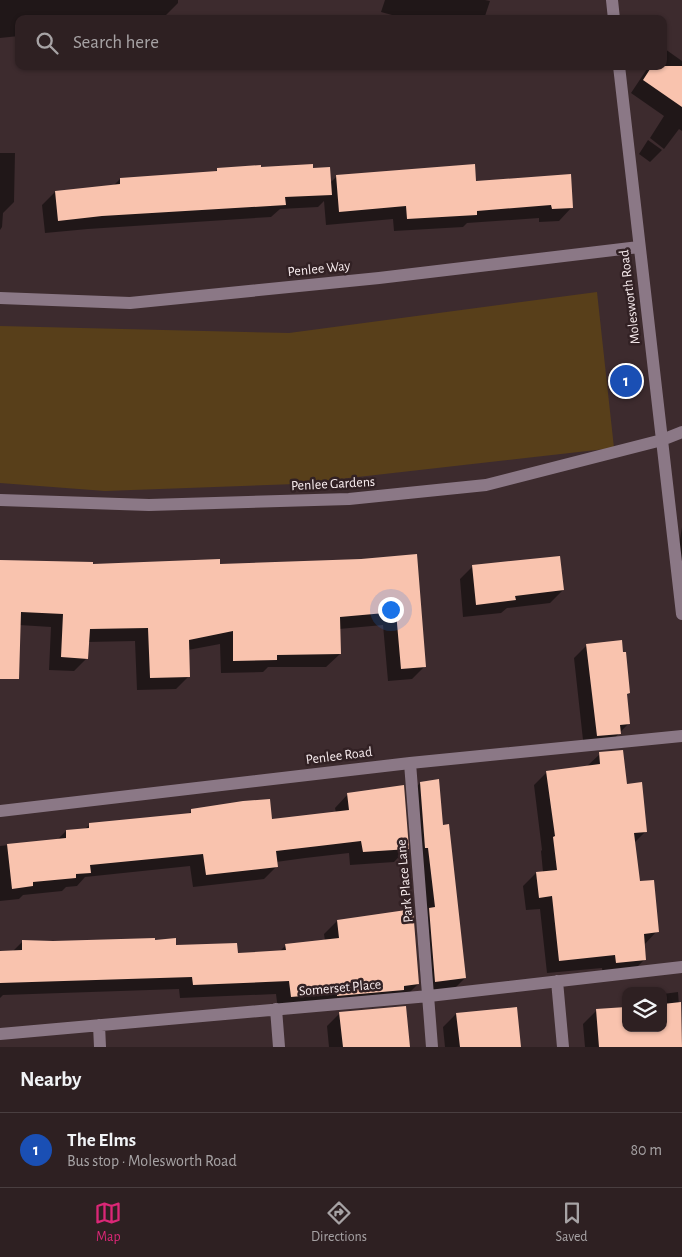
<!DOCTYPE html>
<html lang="en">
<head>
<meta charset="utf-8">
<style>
	body { margin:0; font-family:"Alegreya Sans",sans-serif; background:#3a2d2f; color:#f1f3f6 }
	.controls { position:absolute; right:15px; bottom:15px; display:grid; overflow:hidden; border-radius:10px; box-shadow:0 1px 4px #0004 }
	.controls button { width:45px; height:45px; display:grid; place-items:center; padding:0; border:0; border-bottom:1px solid #493e40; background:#2e2022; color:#f1f3f6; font:25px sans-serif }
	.you { position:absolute; left:390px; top:609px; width:18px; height:18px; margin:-12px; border:4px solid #fff; border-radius:50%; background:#1a73e8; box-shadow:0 0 0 8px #1a73e833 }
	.badge { display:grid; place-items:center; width:32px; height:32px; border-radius:50%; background:#db2777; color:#fff; font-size:16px; font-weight:700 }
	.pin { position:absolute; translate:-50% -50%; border:2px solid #fff; box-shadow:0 1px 5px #0006 }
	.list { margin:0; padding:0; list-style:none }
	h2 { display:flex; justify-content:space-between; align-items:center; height:65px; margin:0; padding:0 20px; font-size:21px }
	h2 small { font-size:16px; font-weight:400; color:#a7a3a5 }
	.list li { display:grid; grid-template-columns:32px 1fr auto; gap:15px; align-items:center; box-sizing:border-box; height:75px; padding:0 20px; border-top:1px solid #493e40 }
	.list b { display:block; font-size:19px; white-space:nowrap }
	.list p { margin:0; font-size:16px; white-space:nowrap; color:#a7a3a5 }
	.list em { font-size:16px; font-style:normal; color:#a7a3a5 }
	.icon { flex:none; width:28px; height:28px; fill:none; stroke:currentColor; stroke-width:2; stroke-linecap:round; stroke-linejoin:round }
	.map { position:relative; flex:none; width:682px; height:1047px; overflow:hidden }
	.search { position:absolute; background:#2e2022; box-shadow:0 1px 4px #0004; left:15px; right:15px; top:15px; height:55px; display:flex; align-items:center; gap:12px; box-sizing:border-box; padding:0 18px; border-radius:10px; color:#a7a3a5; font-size:19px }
	.sheet { height:140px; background:#2e2022 }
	nav { display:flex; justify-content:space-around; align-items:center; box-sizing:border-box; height:70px; border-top:1px solid #493e40; background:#2e2022; font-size:14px; color:#a7a3a5 }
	nav a { display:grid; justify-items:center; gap:2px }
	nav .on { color:#db2777 }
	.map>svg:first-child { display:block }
	.green { fill:#583f1a }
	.shadow { fill:#0007 }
	.building { fill:#f9c3ae }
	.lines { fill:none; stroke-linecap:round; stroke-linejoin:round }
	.minor { stroke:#8b7886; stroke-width:12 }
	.labels { text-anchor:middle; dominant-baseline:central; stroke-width:5; stroke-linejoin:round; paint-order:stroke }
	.street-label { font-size:14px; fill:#f8ecee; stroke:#322124 }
</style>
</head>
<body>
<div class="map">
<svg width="682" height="1047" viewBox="0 0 682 1047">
	<rect width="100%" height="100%" fill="#3d2b2e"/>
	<!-- green -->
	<path class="green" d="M597,292l17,156 -318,36 -191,7 -105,-8v-157l289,7z"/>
	<!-- shadow -->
	<path class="shadow" d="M0,0h178v3l-13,13 -22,3h-124v17l-19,2z
		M385,0h100l5,1 -6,18h-93l1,-4 -11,-3z
		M665,49l17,12v70l-3,-2 -15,20 -14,-11 14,-22 -33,-23 18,-27h14v-15z
		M648,140l14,10 -12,12 -11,-8z
		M0,153h15l-1,49 -11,11 -1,14 -2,3z
		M260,168l52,2 18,13 6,-6 138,6 98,24 -13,14 -20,1v-4l-72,5 -4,4 -69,4 -1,-12 -67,6 -2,-24 -6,6 -38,2 -9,8 -183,12 -43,4 -3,-28 13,-13 58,-6 7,-7 94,-6 4,-4z
		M682,527v44l-7,-1z
		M416,556l9,110 -13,13 -24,2 -5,-56 -44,4 1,25 -14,13h-58l-5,5 -42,1 -1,-29 -32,6 1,26 -13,13 -39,1 -2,-49 -47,1 -1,16 -13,13 -25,-1 2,-43 -32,-2 -19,45v-109l92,4h126l143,-4z
		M473,566l90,24 -13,13 -43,5 -6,5 -38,4 -3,-38z
		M587,645l42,48 -3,2 3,28 -23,24 -22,2 -10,-91z
		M600,754l26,31 20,46 -12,12 5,40 18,48 -13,14 1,14 -13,13 -29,4 -1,-8 -55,5 -7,-64 -14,1 -3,-24 13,-13 7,-1 -2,-21 1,-1 -8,-65 13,-13 39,-5z
		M420,783l22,44 23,151 -13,13 -30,4 -15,-198z
		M348,794l59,54 -13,14 -44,3 -1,-12 -44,5 -29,4 1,4 -13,13 -71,8 -3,-21 -105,11 -8,9 -11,1 -4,4 -39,4 -4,4 -19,2v-55l57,-6 9,-9 18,-1 5,-5 98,-10 5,-5 79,11 65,-8 -1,-5z
		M412,911l6,73 -13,13 -127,13 -2,-16 -96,4 -1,-9 -176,6 -3,3v-46h12l11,-11h131l21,5 61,8 43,-2 7,-7 39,-4 -1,-7 13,-13z
		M678,992l4,55h-97l-2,-23 13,-13 30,-3v20h37v-34z
		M340,1013l69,34h-80l-2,-21z
		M456,1014l64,33h-75l-2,-20z"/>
	<!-- building -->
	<path class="building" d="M652,66h30v41l-39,-27z
		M313,164v4l17,-1 2,28 -47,2 1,8 -184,11 -44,5 -3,-30 65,-7v-6l97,-7v-3l44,-3v2z
		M475,164l1,17 95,-7 2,34 -21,1 -1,-4 -74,6v4l-70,4 -1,-13 -67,6 -3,-37z
		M417,554l9,113 -25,2 -5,-57 -56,5 1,37 -64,1v5l-44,1v-30l-44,9 1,37 -40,1 -2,-50 -58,1 -2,30 -27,-2 2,-43 -42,-2 -2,67h-19v-119l93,2v2l127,-5v5l141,-5z
		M560,556l4,34 -49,6 1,4 -40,5 -4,-40z
		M622,640l1,12h3l4,41 -3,1 3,30 -10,1 1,9 -24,2 -11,-92z
		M623,750l4,34 15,-2 5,50 -13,1 6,48 14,-1 5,52 -15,2 2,26 -30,3 -1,-8 -56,6 -7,-65 -13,2 -3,-26 21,-2 -4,-33 2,-1 -9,-65 54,-7 -1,-12z
		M439,779l4,46 6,-1 17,154 -31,4 -6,-74 6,-1 -7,-59h-3l-5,-66z
		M404,785l5,64 -46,3 -2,-11 -42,5 -43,5 2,16 -72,8 -3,-21 -113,11 1,8 -15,1v4l-43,4v4l-21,3 -5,-45 59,-6v-8l23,-2v-5l102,-10v-4l52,-8 27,-2 2,20 77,-9 -2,-17z
		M413,909l6,75 -15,2v4l-67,6v-3l-46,4 -2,-16 -96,4 -1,-8 -192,6v-32l22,-1v-10l31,1 102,-3v2l21,-2v7l61,-2 1,10 48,-3 -1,-6 54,-6 -2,-18z
		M681,1002l1,45h-83l-3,-38 30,-2v21h37v-24z
		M406,1006l4,41h-67l-4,-35z
		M517,1007l4,40h-61l-4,-34z"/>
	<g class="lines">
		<!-- minor -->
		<path class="minor" d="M612,0l2,19
			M619,66l63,548
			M0,298l130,5 249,-25 260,-31
			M0,500l149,5 200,-6 137,-14 176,-45 20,-8
			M410,763l22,284
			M0,811l410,-48 272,-27
			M557,981l6,66
			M276,1009l3,38
			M99,1025l1,22
			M0,1034l429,-38 253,-29"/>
	</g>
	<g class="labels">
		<!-- street labels -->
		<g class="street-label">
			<text transform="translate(319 269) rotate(-6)">Penlee Way</text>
			<text transform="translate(630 297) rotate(-97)">Molesworth Road</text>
			<text transform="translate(333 484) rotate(-3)">Penlee Gardens</text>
			<text transform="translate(339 756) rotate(-7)">Penlee Road</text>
			<text transform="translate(405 881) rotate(-95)">Park Place Lane</text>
			<text transform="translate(340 988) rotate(-5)">Somerset Place</text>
		</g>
	</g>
</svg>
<div class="controls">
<button><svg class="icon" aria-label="layers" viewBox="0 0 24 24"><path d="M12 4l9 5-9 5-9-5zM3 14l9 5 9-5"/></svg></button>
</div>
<div class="you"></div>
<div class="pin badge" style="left:626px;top:381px;background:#1a4fb4">1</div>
<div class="search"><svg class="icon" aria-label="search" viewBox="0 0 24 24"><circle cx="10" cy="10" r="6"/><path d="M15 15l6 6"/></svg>Search here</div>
</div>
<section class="sheet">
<h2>Nearby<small></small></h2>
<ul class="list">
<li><span class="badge" style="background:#1a4fb4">1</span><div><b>The Elms</b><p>Bus stop · Molesworth Road</p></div><em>80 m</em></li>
</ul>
</section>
<nav>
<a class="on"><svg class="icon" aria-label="map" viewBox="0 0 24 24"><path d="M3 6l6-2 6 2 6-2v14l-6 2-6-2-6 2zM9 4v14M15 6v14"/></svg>Map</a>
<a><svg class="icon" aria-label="directions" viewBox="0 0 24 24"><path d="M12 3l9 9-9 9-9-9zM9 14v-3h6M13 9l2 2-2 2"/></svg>Directions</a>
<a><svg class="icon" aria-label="saved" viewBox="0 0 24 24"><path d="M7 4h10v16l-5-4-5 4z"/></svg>Saved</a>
</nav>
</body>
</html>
